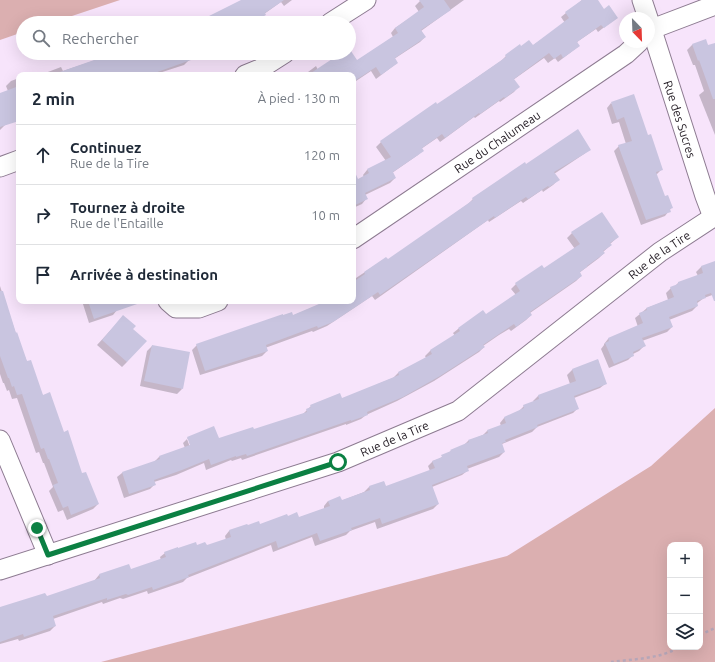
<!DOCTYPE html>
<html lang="fr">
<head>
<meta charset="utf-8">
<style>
	body { margin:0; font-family:Ubuntu,sans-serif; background:#f2f2f3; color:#1f2937 }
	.controls { position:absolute; right:12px; bottom:12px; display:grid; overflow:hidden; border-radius:8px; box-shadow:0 4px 16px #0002 }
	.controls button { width:36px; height:36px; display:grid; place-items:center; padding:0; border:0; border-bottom:1px solid #e0e1e3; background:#fff; color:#1f2937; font:20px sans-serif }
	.compass { position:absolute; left:619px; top:12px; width:36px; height:36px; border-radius:50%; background:#fff; box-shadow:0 4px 16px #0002; rotate:157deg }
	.stop { position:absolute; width:12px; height:12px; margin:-9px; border:3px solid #0b8043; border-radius:50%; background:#fff }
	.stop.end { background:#0b8043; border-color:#fff; box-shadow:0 1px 4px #0008 }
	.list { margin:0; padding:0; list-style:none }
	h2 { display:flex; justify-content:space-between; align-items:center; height:52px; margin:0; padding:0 16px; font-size:17px }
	h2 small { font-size:13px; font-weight:400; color:#747a83 }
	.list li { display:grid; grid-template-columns:26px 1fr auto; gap:12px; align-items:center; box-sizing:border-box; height:60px; padding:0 16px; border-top:1px solid #e0e1e3 }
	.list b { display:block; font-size:15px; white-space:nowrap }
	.list p { margin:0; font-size:13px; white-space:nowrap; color:#747a83 }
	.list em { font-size:13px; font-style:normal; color:#747a83 }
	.icon { flex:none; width:22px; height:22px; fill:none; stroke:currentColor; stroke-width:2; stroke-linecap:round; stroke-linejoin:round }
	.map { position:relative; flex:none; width:715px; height:662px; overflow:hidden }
	.search { position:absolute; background:#fff; box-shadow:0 4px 16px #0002; left:16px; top:16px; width:340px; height:44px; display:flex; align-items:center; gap:10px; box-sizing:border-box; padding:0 14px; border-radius:22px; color:#747a83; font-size:15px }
	.panel { position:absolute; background:#fff; box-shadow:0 4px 16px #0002; left:16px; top:72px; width:340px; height:232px; border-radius:8px }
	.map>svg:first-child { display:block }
	.green { fill:#dbafb0; fill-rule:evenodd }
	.shadow { fill:#0003; fill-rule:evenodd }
	.building { fill:#c9c5e0 }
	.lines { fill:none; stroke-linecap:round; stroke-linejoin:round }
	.minor-casing { stroke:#8d7b91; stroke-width:21 }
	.path { stroke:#b5a6b8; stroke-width:2.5; stroke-dasharray:3 3; stroke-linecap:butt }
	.minor { stroke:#fff; stroke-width:19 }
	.route { stroke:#0b8043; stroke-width:5 }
	.labels { text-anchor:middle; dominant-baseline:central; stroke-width:3; stroke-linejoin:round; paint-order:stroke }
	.street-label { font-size:12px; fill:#201921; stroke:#fff }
</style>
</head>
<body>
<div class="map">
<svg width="715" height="662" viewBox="0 0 715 662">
	<rect width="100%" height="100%" fill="#f7e4fb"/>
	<!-- green -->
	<path class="green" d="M0,0h120l-69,23h-28v9l-23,8z
		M715,408v254h-614l406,-106 144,-90zM670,545h30v102h-30z"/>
	<!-- shadow -->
	<path class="shadow" d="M243,0h49l-8,6 -3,-4 -17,12 -4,5 -7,4h-60l23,-9z
		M421,0h43l-43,31 4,6 -5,5 -26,17 3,4 -21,16 -5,-8 -18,12v-8h-49l12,-9 2,4 25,-17h6v-3l8,11 36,-24 -2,-4 4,-5 24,-16 -4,-6z
		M582,0h15l7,10 12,8 -18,14 -2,-3 -19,13 2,4 -21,16 -3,-4 -7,5 -4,-5 -31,22 5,7 -4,5 -14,10 -1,-1 -24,17 -1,-1 -34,25 -3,-4 -16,11 1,1 -4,5 -26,18 3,5 -5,5 -25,12 1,4 -4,5 -9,4v-26l11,-5 -1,-2 4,-5 19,-9 -10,-14 5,-5 56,-37 64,-44 5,-5 14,-9 12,-1 33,-23 -4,-6z
		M705,40l3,6 7,-2v91l-16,-40 5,-4 -9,-26h-2l-6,-15 5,-5z
		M117,53h88l-16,7 -5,5 -31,10h-113l21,-8 2,4z
		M19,78v41l-14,6 -5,5v-36l8,-3 -2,-5 5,-5z
		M611,103l37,33 14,33 -6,6 8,22 8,10 -7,9 -24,9 -27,-74 5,-5 7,-2 -7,-22 -7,2 -5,-16z
		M589,150l-5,4 -30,20 4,6 -5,5 -10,7 -1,-2 -19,13 -2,-2 -32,21 -1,-2 -113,80 -3,-4 -45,30 -14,6 -1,-1 -47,17 2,3 -5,5 -62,19 -8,-25 5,-5 95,-29 36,-15h25v-21l33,-22 2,3 80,-57 5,-5 53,-34z
		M572,233l46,4 -8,7 1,1 -8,7 1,1 -5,5 -20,15 2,3 -5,5 -46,32 1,2 -5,5 -15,11 -2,-2 -10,6 -16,11 1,1 -5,5 -45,29 -37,20 -31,14 -5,4 -15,6v-1l-104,36 -1,-2 -9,3 -1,-1 -25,10 -2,-7 -28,12 -22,7 1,2 -5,5 -26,9 -7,-21 5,-4 32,-11 5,-5 26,-9 -2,-5 5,-5 30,2 36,-10 49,-16 8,-8 31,-7 51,-21 5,-5 28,-15 -1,-2 5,-5 25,-15 -2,-3 5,-4 25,-18 3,5 30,-21 -5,-6 5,-5 28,-14 31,-21 -8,-11zM187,439h2l2,11z
		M715,262v32l-11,4 -8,6 1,2 -5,5 -23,9 3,7 -5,5 -25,9 2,5 -5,5 -6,3v1l-5,5 -19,8 -8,-19 3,-4v-1l4,-5 30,-12 -3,-9 5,-4 7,-6 21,-8 -2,-7 5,-5 4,-2 3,-3 20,-7 -2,-4 5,-5z
		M0,286l16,48 11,28 16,34 20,37 19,42 16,29 -5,5 -26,11 -4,-10 -5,2 -9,-21 4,-4 -9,-24h-1l-4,-11 -3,1 -19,-55 -5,1 -3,-9 -2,1 -3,-8h-1l-3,-9z
		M82,301h28l7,9 -4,5 -24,8z
		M119,321l13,8 -5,33 -5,5 -25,-22z
		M152,346l30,43 -5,5 -37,-8 7,-35z
		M598,360l7,24 -5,4 -26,10 4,10 -5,5 -36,14 -5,5 -30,12 -1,1 3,7 -5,5 -32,12v2l-5,4 -30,12 6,17 -5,5 -56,20 -2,-7 -25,9 -4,4 -31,11 -3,-9 -39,15 -2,-7 -84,33 -4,4 -35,12 -1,-3 -24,8 -3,-1 -17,6 -1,-2 -49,17 2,7 -5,5 -31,10 -1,-2 -18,5v-36l46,-10 48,-17 5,-6 32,-5 30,-10 -1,-3 5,-4 31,-6h10l20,-7 -1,-4 4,-5 18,-4 13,-1 27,-9 11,1 26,-9v-3l4,-5h13l23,-9 5,-5 15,-5 2,6 44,-17 -2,-5 5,-5 6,-2 12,-8 13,-6 4,-4 15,-6 4,-4 14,-5 -1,-3 4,-5 14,-6 6,-6 10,-4 -1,-1 5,-5 32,-12 -3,-9 5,-5z"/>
	<!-- building -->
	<path class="building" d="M241,0h43l-19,13 1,2 -16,8h-55z
		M419,0h25l7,10 -30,20 5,7 -31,21 3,5 -17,12 -5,-8 -23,15v-7h-45l33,-22h8v-5l8,12 41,-27 -3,-5 29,-21z
		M582,0h16l6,9 5,-4 9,13 -14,10 -3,-3 -24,17 3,4 -17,12 -2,-4 -7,5 -5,-6 -35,26 6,8 -15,11 -1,-1 -24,17 -1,-1 -34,25 -3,-4 -20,14 2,3 -31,21 3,6 -31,15 3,6 -15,7v-38l5,11 11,-6 -2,-4 24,-12 -11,-16 56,-39 1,2 33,-22 36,-25 -1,-2 15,-11 1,2 8,-6 4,5 36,-27 -4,-6z
		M706,39l2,6 7,-2v56h-2l-14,-39 -1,1 -6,-17z
		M114,53h91v2l-56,20h-92v-2z
		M19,86v35l-19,6v-34z
		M634,94l14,41 3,-1 12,36 -7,2 9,24 3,-1 5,13 -3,1 1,3 -25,8 -28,-75 14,-4 -8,-24 -7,3 -6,-18z
		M578,129l13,21 -37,22 6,8 -11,7 -1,-1 -20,13 -2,-2 -31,21 -1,-2 -114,79 -2,-3 -45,30 -15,6 -1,-2 -51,19 2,6 -63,20 -9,-27 87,-30v1l9,-3 1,3 33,-14h27v-19l12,-8 -1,-2 22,-15 2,2 85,-59 -1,-2 53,-36 1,2z
		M602,212l17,25 -9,6 2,2 -9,6 2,2 -18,13v1l-7,5 2,4 -52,36 2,3 -16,12 -2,-3 -9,6 -22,15 2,2 -45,29 -37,21 -36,15 1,3 -17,6v-1l-104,36 -1,-2 -10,3v-1l-25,9 -2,-6 -27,11 -28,10 2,5 -27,9 -7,-22 38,-13 -1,-3 31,-11 -3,-8 27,-11 5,12 34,-11 1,2 53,-17 -1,-3 5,-2 -1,-2 30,-12 2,5 57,-23 -1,-3 34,-18 -2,-4 30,-19 -2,-3 25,-18 3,4 34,-23 -5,-8 27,-18 2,3 36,-24 -9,-12z
		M715,261v40h-1l-3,-8 -6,2 1,3 -9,3 1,5 -29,11 4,10 -31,11 4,8 -13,6 1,4 -20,8 -9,-21 4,-2 -1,-3 35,-15 -4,-10 8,-3 -1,-2 28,-11 -4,-10 8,-3v-2l25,-9 -2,-7z
		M0,291h3l13,42 1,-1 10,29 4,-1 12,35 7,-3 14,40 4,-2 14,43 4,-1 13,32 -28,11 -3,-9 -5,2 -10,-23 5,-2 -9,-24h-1l-4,-11 -3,1 -19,-55 -5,1 -3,-9 -2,1 -3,-9h-1l-8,-22z
		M88,301h52v2l-46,16z
		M123,315l13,11 -3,3 14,12 -20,21 -25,-22z
		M152,345l38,7 -7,37 -39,-8z
		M598,359l9,25 -33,12 5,13 -42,16 1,2 -33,13 1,2 -4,1 3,9 -38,14 2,5 -37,14 7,19 -57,20 -2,-6 -29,10 1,2 -32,11 -3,-8 -39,15 -2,-7 -88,34 1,2 -36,13 -1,-3 -24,8 -2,-1 -19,6v-2l-54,18 3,10 -32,11 -1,-3 -23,8v-35l45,-14 2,3 53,-18 -1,-4 30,-10 2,5 35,-12 -2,-5 14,-5v1l18,-6 1,3 8,-3 2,3 24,-8 -2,-7 18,-6 1,1 11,-4 1,3 27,-10 1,2 9,-4 2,5 31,-11 -2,-5 12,-5 2,4 28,-10 -1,-4 15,-5 2,5 49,-18 -3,-7 10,-4 -1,-2 10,-4 -1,-1 19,-8 -1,-2 20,-7 -1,-3 19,-7 -2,-6 20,-9 -1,-3 16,-6 -1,-4 38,-14 -4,-12z"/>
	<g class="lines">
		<defs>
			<g id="minor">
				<path d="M642,0l6,18"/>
				<path id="s1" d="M649,21l56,175 8,21"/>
				<path d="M330,23l36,-23"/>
				<path d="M649,32l3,-3 63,-24"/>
				<path d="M245,75l15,-6 25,-16"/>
				<path d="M0,167l19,-7"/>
				<path id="s2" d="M353,239l273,-185 13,-12"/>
				<path d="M168,301l8,7h23l19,-7"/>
				<path d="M0,440l48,115"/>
				<path id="s3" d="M0,570l338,-108 120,-51 202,-159 55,-36"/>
			</g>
		</defs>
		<!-- minor casing -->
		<use href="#minor" class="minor-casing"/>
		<!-- path -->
		<path class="path" d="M700,635l15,-7
			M611,662c22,-3 50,-3 68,-15"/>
		<!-- minor -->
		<use href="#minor" class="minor"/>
	</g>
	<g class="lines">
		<!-- route -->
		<path class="route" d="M37,528l11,27 290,-93"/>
	</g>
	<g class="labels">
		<!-- street labels -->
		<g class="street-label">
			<text stroke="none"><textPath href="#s1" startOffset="103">Rue des Sucres</textPath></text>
			<text stroke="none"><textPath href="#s2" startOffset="174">Rue du Chalumeau</textPath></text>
			<text stroke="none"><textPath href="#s3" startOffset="740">Rue de la Tire</textPath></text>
			<text stroke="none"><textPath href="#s3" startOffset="416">Rue de la Tire</textPath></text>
		</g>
	</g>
</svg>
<div class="controls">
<button>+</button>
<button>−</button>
<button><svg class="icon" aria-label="layers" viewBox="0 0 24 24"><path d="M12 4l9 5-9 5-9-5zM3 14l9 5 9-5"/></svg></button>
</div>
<svg class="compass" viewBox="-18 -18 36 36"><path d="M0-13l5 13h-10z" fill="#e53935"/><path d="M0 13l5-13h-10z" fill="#747a83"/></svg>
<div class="stop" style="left:338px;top:462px"></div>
<div class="stop end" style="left:37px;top:528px"></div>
<div class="search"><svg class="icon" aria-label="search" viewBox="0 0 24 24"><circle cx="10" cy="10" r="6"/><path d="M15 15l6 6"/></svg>Rechercher</div>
<section class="panel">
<h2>2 min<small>À pied · 130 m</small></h2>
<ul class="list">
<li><svg class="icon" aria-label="ahead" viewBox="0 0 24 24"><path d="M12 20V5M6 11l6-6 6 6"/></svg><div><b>Continuez</b><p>Rue de la Tire</p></div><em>120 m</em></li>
<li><svg class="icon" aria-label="right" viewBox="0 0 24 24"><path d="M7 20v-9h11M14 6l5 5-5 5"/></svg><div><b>Tournez à droite</b><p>Rue de l'Entaille</p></div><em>10 m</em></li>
<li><svg class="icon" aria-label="arrive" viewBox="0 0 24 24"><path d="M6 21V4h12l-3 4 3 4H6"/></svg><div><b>Arrivée à destination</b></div></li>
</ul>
</section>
</div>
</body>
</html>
